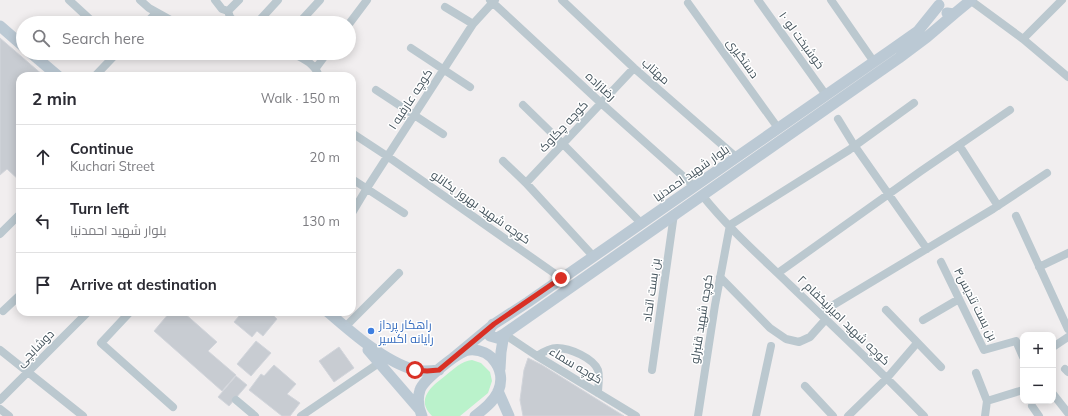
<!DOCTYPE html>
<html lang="en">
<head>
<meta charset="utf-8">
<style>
	body { margin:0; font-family:Mulish,Cairo,sans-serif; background:#f2f2f3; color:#2b2b33 }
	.controls { position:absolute; right:12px; bottom:12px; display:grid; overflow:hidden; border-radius:8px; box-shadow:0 2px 10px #0003 }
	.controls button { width:36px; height:36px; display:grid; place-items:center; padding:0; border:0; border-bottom:1px solid #e1e1e2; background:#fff; color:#2b2b33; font:20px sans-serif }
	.stop { position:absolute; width:12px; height:12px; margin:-9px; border:3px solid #d93025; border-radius:50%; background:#fff }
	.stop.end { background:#d93025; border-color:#fff; box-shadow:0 1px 4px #0008 }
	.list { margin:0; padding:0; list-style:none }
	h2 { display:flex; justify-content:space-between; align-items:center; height:52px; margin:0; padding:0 16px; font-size:17px }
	h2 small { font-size:13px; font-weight:400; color:#7c7c81 }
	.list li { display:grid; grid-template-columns:26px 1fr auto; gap:12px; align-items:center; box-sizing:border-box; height:64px; padding:0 16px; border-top:1px solid #e1e1e2 }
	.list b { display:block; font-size:15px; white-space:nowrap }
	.list p { margin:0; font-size:13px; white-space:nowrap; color:#7c7c81 }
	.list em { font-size:13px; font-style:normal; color:#7c7c81 }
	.icon { flex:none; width:22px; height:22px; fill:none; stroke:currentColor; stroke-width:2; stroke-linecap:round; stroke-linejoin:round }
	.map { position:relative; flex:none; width:1068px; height:416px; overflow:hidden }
	.search { position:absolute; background:#fff; box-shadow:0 2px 10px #0003; left:16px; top:16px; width:340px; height:44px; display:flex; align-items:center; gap:10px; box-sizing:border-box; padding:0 14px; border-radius:22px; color:#7c7c81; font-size:15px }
	.panel { position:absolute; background:#fff; box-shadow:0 2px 10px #0003; left:16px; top:72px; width:340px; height:244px; border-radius:12px }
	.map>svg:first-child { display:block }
	.green { fill:#baf2cb }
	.building { fill:#c8ccd2; stroke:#d2d5db }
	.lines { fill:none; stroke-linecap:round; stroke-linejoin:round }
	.street { stroke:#bbc8cf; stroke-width:8 }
	.secondary { stroke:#bbc9d4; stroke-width:11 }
	.route { stroke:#d93025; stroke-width:5 }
	.shop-dot { fill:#3f7fe0; stroke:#fff; stroke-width:1.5 }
	.labels { text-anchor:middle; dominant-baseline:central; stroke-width:3; stroke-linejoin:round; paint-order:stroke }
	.street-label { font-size:12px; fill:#45545d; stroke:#fff }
	.shop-label { font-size:12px; fill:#366cbe; stroke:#fff; text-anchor:start }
</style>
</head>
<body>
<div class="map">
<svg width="1068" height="416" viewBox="0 0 1068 416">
	<rect width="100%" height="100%" fill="#f1eeef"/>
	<!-- green -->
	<path class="green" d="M472,360l9,3 9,9 2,9 -4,12 -28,23h-28c-17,-17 0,-30 13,-40 9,-7 16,-15 27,-16z"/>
	<!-- building -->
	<path class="building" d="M0,38l44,38h-24v105l-13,-12 -7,6z
		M170,312h13l34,30 -9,9 28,24 -14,16 -68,-60z
		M235,312h39l-2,2 5,5 -14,17 -6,-5 -5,6 -18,-15 5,-6z
		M256,341l15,12 -20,23 -14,-12z
		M339,347l15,21 -20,14 -15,-21z
		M528,358l14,7 82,51h-101l-3,-16 4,-30z
		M274,365l22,19 -9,10 13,9 -10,13h-8l-33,-26 12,-16 3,2z
		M236,376l11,9 -18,21 -11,-9z"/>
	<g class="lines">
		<!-- street -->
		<path class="street" d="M69,0l25,23
			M140,0l9,8 27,15
			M215,0l7,9 6,2 2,6 6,6
			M490,0l111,103 93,83
			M562,0l72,68 102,89
			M758,0l68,95
			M831,0l43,62
			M970,0l53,39 45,38
			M688,3l90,125
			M445,7l28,17
			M228,11l11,-11
			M146,23l10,-10
			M257,23l21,-23
			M299,23l21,-23
			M349,24l18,-24
			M1023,39l39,-39
			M411,48l59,39
			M292,53c12,6 22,10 27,23
			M316,68l11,-15
			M95,76l22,-23
			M376,90l67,44
			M523,105l40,39 78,79
			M838,119l16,26 73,104
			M352,133l35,23 174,122
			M959,145l39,61
			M503,161l23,22 67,73
			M352,179l52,34
			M526,183l108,-115
			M702,195c26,33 59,62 89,91 45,43 90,85 133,130
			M352,213l15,-25 106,-164 22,-24
			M1016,216l52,113
			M0,234l20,-20
			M941,262l43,88 32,-9 7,16
			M1039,267l29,-14
			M778,273l143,-102 89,-61
			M720,277l50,51 16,11 13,3 11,-5 16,-18
			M886,310l55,57
			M3,311l17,-16
			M130,312l-29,31 72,64
			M820,313l173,-104 54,-36
			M923,320l36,-21
			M345,327l54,-54
			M504,334l33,22 99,60
			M1053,347l15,-10
			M0,350l83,66
			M537,356c6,-4 13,-8 20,-8 13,0 36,10 41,22 2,7 0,16 0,23
			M1065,369l3,3
			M652,370l22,-156
			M976,373l11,28
			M805,386l28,30
			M1053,394l15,19
			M0,400l88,-88
			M236,400l19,16
			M1032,406l7,10
			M0,409l9,7
			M301,416l78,-53
			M698,416l17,-111 15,-80 119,-75 65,-47
			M756,416l15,-70
			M848,416l39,-38 30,-35
			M985,416l2,-15 36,-11"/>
		<!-- secondary -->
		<path class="secondary" d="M947,13l7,1 17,-14
			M0,26l23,20
			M31,53l27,23
			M328,312c23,20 57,50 87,58 8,2 16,1 24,0
			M493,324l-5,8 2,4 7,2 7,-4
			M368,350l51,59
			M453,358l41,-34 34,-22 363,-252 27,-19 21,-26
			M500,369l1,-17 3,-18 395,-276 28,-21 27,-23
			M498,391l11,25
			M422,416c-4,-9 -5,-17 -2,-26 3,-10 39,-39 49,-40 23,-2 38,21 29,42 -5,10 -14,17 -23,24"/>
	</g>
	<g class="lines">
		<!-- route -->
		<path class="route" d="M415,370l12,1 12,-1 55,-46 67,-46"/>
	</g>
	<!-- markers -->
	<circle class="shop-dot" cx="371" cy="331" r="4"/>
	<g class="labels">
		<!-- street labels -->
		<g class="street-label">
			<text transform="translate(802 40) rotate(54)">خوشبخت لو ۱۰</text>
			<text transform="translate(743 58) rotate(54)">دستگیری</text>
			<text transform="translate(656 71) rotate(41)">مهتاب</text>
			<text transform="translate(601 86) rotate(43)">رضازاده</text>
			<text transform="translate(410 99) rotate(-57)">کوچه عارفیه ۱</text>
			<text transform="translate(563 126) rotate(-47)">کوچه چکاوک</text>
			<text transform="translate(691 173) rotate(-35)">بلوار شهید احمدنیا</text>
			<text transform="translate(481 207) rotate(35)">کوچه شهید بهروز یکانلو</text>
			<text transform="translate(651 290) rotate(-82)">بن بست اتحاد</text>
			<text transform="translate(976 304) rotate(63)">بن بست تندیس۴</text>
			<text transform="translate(701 319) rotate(-81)">کوچه شهید قنبرلو</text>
			<text transform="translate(844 320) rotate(44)">کوچه شهید امیرنیکفام ۲</text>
			<text transform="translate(35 348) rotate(-45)">دوشابچی</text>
			<text transform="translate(576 365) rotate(31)">کوچه سماء</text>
		</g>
		<!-- shop labels -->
		<g class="shop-label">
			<text x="379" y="324">راهکار پرداز<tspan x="379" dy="14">رایانه اکسیر</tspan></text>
		</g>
	</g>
</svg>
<div class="controls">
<button>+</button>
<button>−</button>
</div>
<div class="stop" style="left:415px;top:370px"></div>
<div class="stop end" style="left:561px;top:278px"></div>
<div class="search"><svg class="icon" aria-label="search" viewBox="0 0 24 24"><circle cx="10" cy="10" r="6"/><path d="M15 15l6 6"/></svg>Search here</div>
<section class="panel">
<h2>2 min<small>Walk · 150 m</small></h2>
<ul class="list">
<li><svg class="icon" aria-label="ahead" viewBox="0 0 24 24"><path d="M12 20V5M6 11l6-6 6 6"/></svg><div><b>Continue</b><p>Kuchari Street</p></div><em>20 m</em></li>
<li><svg class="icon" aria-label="left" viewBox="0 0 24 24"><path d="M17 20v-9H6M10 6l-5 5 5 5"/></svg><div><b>Turn left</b><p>بلوار شهید احمدنیا</p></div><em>130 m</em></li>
<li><svg class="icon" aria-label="arrive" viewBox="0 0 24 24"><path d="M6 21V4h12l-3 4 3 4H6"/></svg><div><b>Arrive at destination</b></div></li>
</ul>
</section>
</div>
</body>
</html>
